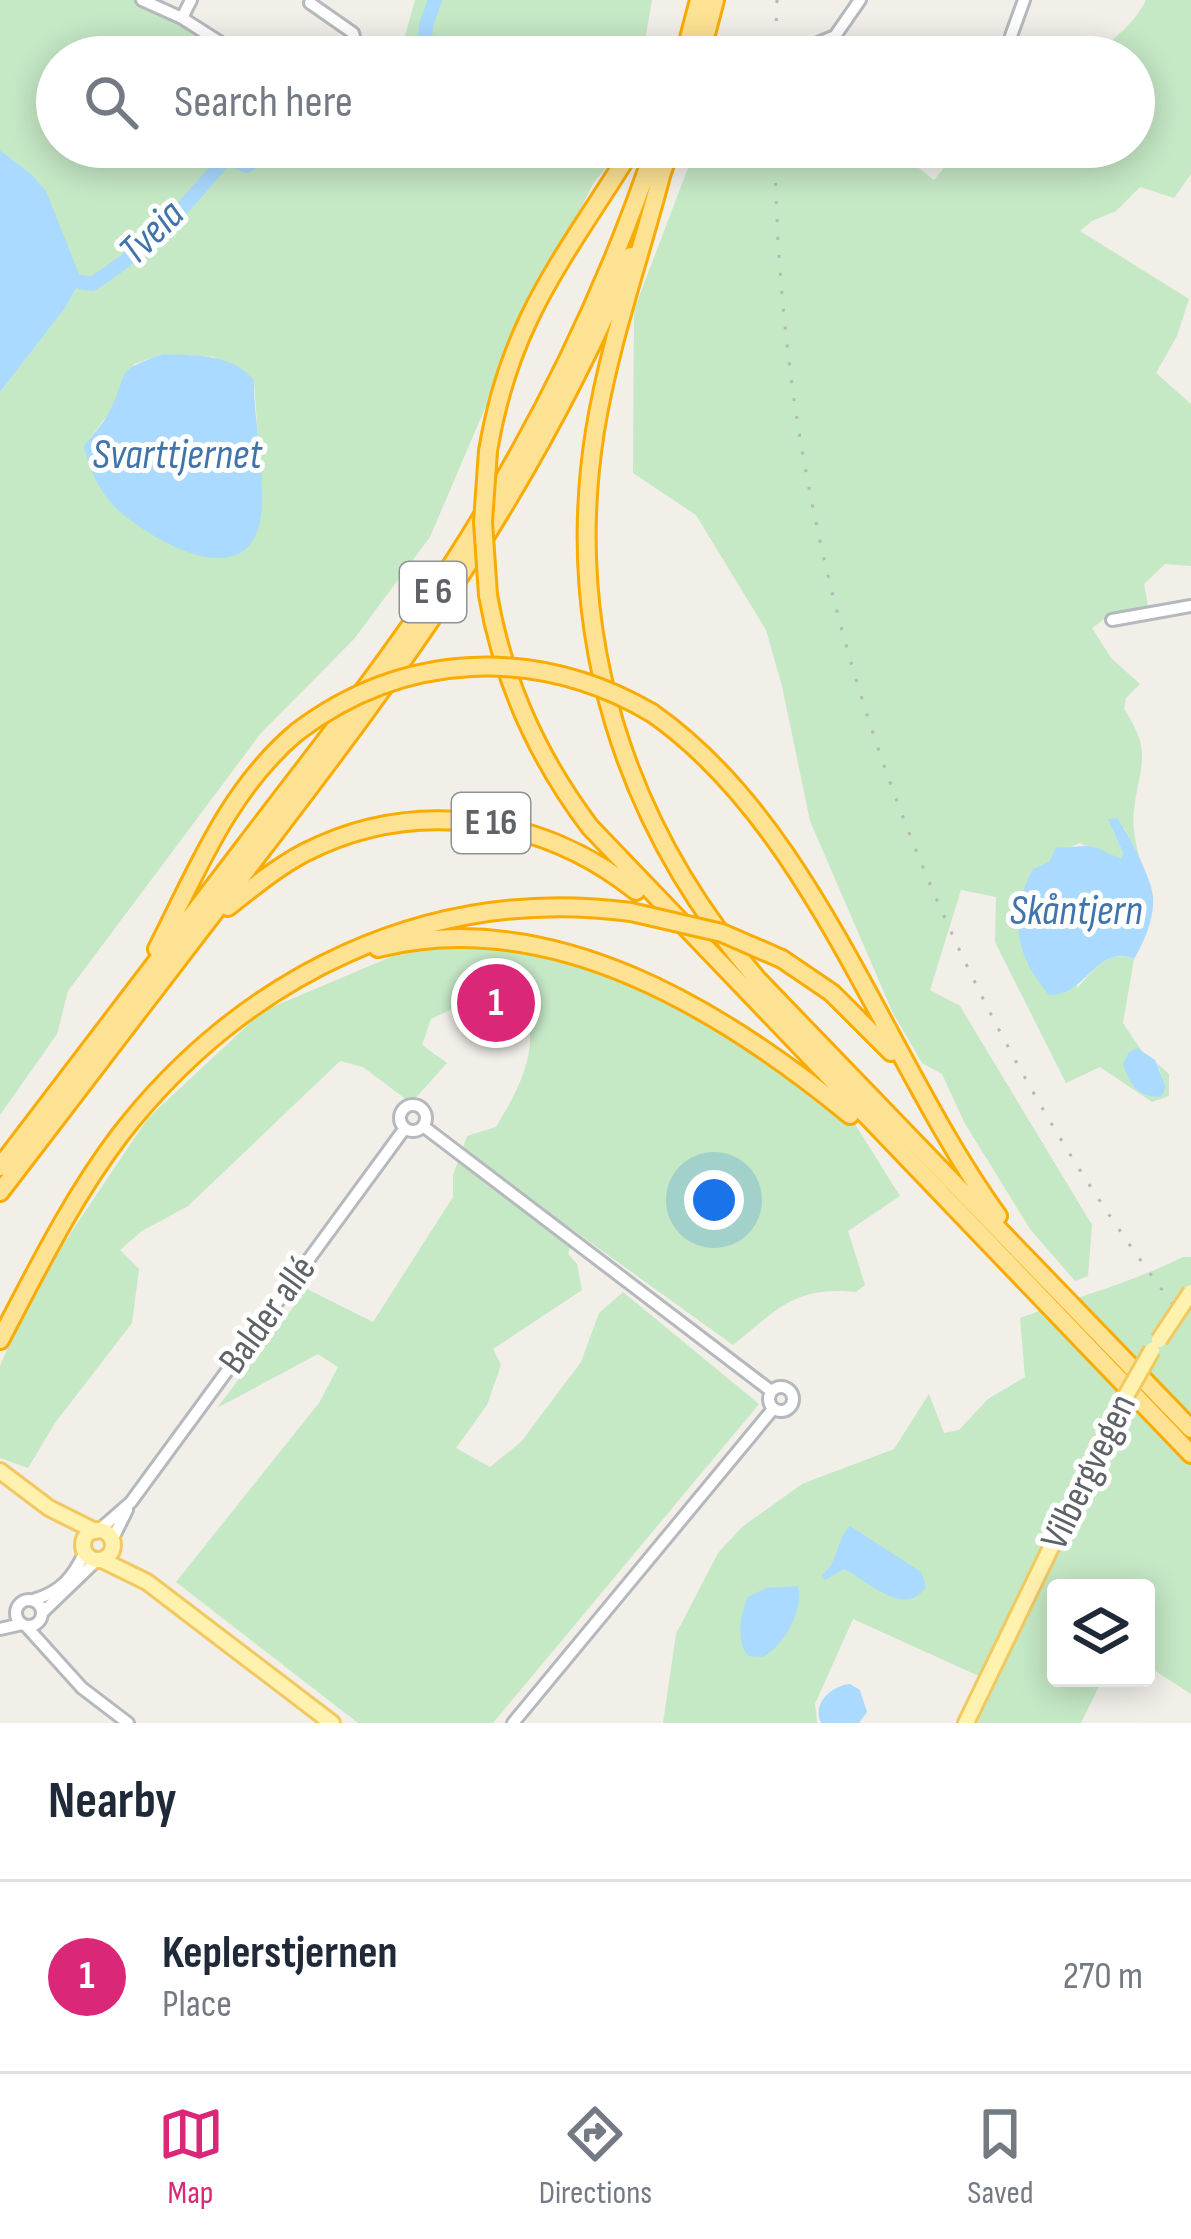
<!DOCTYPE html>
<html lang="en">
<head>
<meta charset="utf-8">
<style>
	body { margin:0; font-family:"Sofia Sans Condensed",sans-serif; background:#f2f2f3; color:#1f2937 }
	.controls { position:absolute; right:36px; bottom:36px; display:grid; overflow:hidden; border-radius:12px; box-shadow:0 6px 30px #0003 }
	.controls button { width:108px; height:108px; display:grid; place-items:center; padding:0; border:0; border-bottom:3px solid #e0e1e3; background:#fff; color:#1f2937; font:60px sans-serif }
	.you { position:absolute; left:714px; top:1200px; width:42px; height:42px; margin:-30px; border:9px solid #fff; border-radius:50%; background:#1a73e8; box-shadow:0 0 0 18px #1a73e833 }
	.badge { display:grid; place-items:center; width:78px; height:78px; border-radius:50%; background:#db2777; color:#fff; font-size:39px; font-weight:700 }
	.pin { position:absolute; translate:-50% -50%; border:6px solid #fff; box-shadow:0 3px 12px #0006 }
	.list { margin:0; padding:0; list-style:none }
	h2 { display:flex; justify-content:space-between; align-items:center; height:156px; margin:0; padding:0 48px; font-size:51px }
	h2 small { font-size:39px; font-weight:400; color:#747a83 }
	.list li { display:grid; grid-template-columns:78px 1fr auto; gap:36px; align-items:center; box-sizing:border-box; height:192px; padding:0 48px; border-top:3px solid #e0e1e3 }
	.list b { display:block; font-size:45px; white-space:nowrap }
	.list p { margin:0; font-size:39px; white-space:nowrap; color:#747a83 }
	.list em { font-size:39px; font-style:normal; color:#747a83 }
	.icon { flex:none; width:66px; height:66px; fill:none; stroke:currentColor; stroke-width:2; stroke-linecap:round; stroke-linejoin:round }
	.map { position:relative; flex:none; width:1191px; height:1723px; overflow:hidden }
	.search { position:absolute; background:#fff; box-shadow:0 6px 30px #0003; left:36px; right:36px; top:36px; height:132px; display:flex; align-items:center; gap:30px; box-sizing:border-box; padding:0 42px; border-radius:66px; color:#747a83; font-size:45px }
	.sheet { height:348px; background:#fff }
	nav { display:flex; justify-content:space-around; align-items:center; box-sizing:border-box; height:168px; border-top:3px solid #e0e1e3; background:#fff; font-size:33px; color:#747a83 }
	nav a { display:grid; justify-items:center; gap:6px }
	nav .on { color:#db2777 }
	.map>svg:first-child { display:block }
	.green { fill:#c5e8c5; fill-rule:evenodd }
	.water { fill:#aadaff }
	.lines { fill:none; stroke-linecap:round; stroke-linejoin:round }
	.river { stroke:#aadaff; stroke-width:14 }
	.minor-casing { stroke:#b5b8bc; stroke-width:16 }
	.major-casing { stroke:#f2c960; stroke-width:20 }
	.highway-casing { stroke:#f9ab00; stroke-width:22 }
	.minor { stroke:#fff; stroke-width:10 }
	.major { stroke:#fff2af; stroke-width:14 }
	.highway { stroke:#fde293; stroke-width:16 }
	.rail { stroke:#b6b7b8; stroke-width:3; stroke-dasharray:3 15; stroke-linecap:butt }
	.major-bridge-casing { stroke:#f2c960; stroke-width:20; stroke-linecap:butt }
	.highway-bridge-casing { stroke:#f9ab00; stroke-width:22; stroke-linecap:butt }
	.major-bridge { stroke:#fff2af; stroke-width:14 }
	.highway-bridge { stroke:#fde293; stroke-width:16 }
	.labels { text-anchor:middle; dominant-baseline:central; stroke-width:10; stroke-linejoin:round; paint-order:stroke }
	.shield { fill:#fff; stroke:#8f9295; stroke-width:3 }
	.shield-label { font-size:36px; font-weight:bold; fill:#5f6368 }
	.street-label { font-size:39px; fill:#5f6368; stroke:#fff }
	.water-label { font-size:42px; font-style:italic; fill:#4174aa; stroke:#fff }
</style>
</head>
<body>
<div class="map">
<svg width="1191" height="1723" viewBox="0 0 1191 1723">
	<rect width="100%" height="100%" fill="#f1efe8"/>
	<!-- green -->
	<path class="green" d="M0,0h151l92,57h-186v90h565l-29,37 -98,192 -1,11 -64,150 -76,102 -93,94 -193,258 -11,43 -57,81v-723l66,-85 15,-28 -50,-105 -31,-24zM163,354l50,3 41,24 7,99 -3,48 -174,-82 26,-34 24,-48z
		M415,0h237l-10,57h-243z
		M1146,0h45v174l-17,24 -34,-11 -24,24 -24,10 -12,10 109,68 -12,37 -21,37 35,31v162l-26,-2 -21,20 5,27 -38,3 -19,14 19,30 29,26 -14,14 -2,11c29,44 16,53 10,101 -3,21 5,47 11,67l-20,-48 -16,-8 14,32 -2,7 -42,-17 -8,4 6,141c16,-17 32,-40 57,-29l-11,64 43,64 -9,-24 12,11v22l-17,6 -52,-35 -34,16 -71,-141 1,-45 -35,-7 -31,100 30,16 132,219 -4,51 -13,5 -45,-52 -66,-107 -22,-48 -20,-11 -29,-50 -83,-192 -28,-135 -16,-56 -70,-115 -63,-42 1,-163 62,-163h196l42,33 22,-27 21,-6h157v-90h-39c19,-20 39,-32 51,-57z
		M498,945l117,30 127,66 111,80 47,75 -52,35 17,54 -9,7c-61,-6 -77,16 -123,53l-164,-118 -4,14 6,3 -3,10 9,10 5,26 -89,59 8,16 -14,40 -31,43 34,19 31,-25 60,-80 18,-49 24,-21 136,112 -266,319h-135l-182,-141 143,-179 19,-36 -20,-13 -101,54 90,-119 66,33 80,-125v-22l14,-39 29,-9c27,-44 57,-102 8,-142l-73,34 -9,26 25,18 -36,40 -48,-36 -23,-6 -152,145 -46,25 -22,19 19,19 -7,54 -77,100 -27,45 -28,-10v-92l33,-77 115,-171 115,-107 142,-60z
		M1183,1257h8v437l-45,-29v-77h-90v90h47l-22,45h-122l22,-46 -128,-58 -38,85 2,19h-154l13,-89 42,-81 24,-26 60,-43 92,-35 35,-55 15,39 15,-3 29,-31 37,-22 -5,-59c59,-22 106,-33 163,-61z"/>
	<!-- water -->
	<path class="water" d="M0,150l31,24 15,17 35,88 -15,28 -66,85z
		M163,354c32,2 70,-1 91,27 -1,38 16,114 4,148 -21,63 -110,8 -140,-19 -18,-17 -29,-40 -34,-64 7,-10 18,-20 24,-32 23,-40 0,-41 55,-60z
		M1117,818c11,15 34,59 36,78 2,21 -9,46 -19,63 -36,-16 -49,38 -85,36 -34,-40 -41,-79 -16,-126l16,-7 7,-14c41,-2 28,-6 65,11l2,-6 -15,-34z
		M1137,1048l18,12 11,27 -5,10c-24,0 -31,-12 -38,-33l6,-12z
		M850,1526l71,46 5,14c-19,33 -57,-4 -82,-17l-19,11 -3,-5c17,-12 13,-35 28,-49z
		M798,1586c6,24 -13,59 -35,71l-15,-1c-12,-16 -8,-42 0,-59l18,-9z
		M850,1684l10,6 7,22 -8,11h-38c-9,-20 10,-37 29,-39z"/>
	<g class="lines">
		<!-- river -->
		<path class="river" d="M424,57l2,-32 9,-25
			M80,282l12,2c52,-32 95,-79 134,-126l21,8 29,-19"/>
		<defs>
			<path id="minor" d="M142,0l40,18 61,39
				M310,3l43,30 6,24
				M182,18l9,-18
				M1011,36l13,-36
				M818,43l17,-7 25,-36
				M1112,620l79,-14
				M400 1118a13 13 0 1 1 26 0a13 13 0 1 1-26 0Z
				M423,1126l348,265
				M769 1399a12 12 0 1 1 24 0a12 12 0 1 1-24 0Z
				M99,1530l32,-28 274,-374
				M112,1540l15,-30
				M16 1613a13 13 0 1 1 26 0a13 13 0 1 1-26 0Z
				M33,1600c28,-8 40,-23 52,-48
				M43,1612l54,-52
				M26,1626l56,62 46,35
				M0,1629l22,-5
				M513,1723l260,-314"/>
			<path id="major" d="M0,1471l49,37 46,23
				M83 1545a15 15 0 1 1 30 0a15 15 0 1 1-30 0Z
				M102,1560l45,22 185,141
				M966,1723l148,-306"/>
			<path id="highway" d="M684,57l15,-57
				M700,57l15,-57
				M661,176c-22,84 -52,169 -66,255 -32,203 30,396 163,549l433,449
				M659,181l12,-34
				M488,451c22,-133 78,-195 145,-304
				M488,595c15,86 50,163 102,232l601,627
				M652,713c162,113 232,345 346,503
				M228,907c24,-19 48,-39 76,-54 109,-56 237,-38 332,38
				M378,948c173,-43 343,61 472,167
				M157,949c40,-78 71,-159 140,-217
				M782,959l50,34 59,59
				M0,1167c83,-109 166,-217 248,-325 70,-92 142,-182 205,-279 84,-130 153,-270 202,-416
				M0,1192c87,-113 174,-227 261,-341 148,-193 276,-368 370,-595
				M0,1340c37,-70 72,-142 120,-205 123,-159 309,-250 511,-223"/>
		</defs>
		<!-- minor casing -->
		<use href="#minor" class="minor-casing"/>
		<!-- major casing -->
		<use href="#major" class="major-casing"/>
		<!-- highway casing -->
		<use href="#highway" class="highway-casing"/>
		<!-- minor -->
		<use href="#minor" class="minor"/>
		<!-- major -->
		<use href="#major" class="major"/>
		<!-- highway -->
		<use href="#highway" class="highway"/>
		<!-- rail -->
		<path class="rail" d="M775,57l2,-57
			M775,147c3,426 155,846 416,1181"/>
		<defs>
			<path id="major-bridge" d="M1159,1340l32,-48
				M1114,1417l38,-67"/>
			<path id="highway-bridge" d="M488,451l-5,71 5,73
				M297,732c107,-81 240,-86 355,-19
				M631,912l91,21 60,26"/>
		</defs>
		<!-- major-bridge casing -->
		<use href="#major-bridge" class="major-bridge-casing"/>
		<!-- highway-bridge casing -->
		<use href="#highway-bridge" class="highway-bridge-casing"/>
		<!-- major-bridge -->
		<use href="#major-bridge" class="major-bridge"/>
		<!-- highway-bridge -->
		<use href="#highway-bridge" class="highway-bridge"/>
	</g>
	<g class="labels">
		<!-- shield labels -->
		<g class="shield">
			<rect x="400" y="562" width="66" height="60" rx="9"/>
			<rect x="452" y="793" width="78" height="60" rx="9"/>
		</g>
		<g class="shield-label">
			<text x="433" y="592">E 6</text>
			<text x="491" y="823">E 16</text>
		</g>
		<!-- street labels -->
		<g class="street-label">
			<text transform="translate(268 1315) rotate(-54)">Balder allé</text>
			<text transform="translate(1089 1472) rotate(-64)">Vilbergvegen</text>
		</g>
		<!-- water labels -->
		<g class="water-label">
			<text transform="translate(152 233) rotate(-45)">Tveia</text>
			<text x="177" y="455">Svarttjernet</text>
			<text x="1076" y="911">Skåntjern</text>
		</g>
	</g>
</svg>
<div class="controls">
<button><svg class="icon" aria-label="layers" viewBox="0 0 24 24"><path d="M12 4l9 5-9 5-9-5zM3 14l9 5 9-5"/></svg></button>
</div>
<div class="you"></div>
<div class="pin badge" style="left:496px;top:1003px">1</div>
<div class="search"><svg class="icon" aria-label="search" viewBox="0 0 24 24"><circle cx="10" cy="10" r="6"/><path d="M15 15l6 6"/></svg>Search here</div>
</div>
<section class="sheet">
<h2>Nearby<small></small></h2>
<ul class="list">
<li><span class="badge">1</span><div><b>Keplerstjernen</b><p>Place</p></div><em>270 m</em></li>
</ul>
</section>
<nav>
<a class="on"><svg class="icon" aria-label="map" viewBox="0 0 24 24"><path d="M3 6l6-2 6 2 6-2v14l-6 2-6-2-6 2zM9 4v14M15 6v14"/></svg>Map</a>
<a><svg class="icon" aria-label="directions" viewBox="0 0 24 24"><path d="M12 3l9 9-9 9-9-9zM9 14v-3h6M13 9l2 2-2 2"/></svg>Directions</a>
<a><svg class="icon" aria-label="saved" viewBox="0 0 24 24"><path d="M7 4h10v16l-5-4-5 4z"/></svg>Saved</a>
</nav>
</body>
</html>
